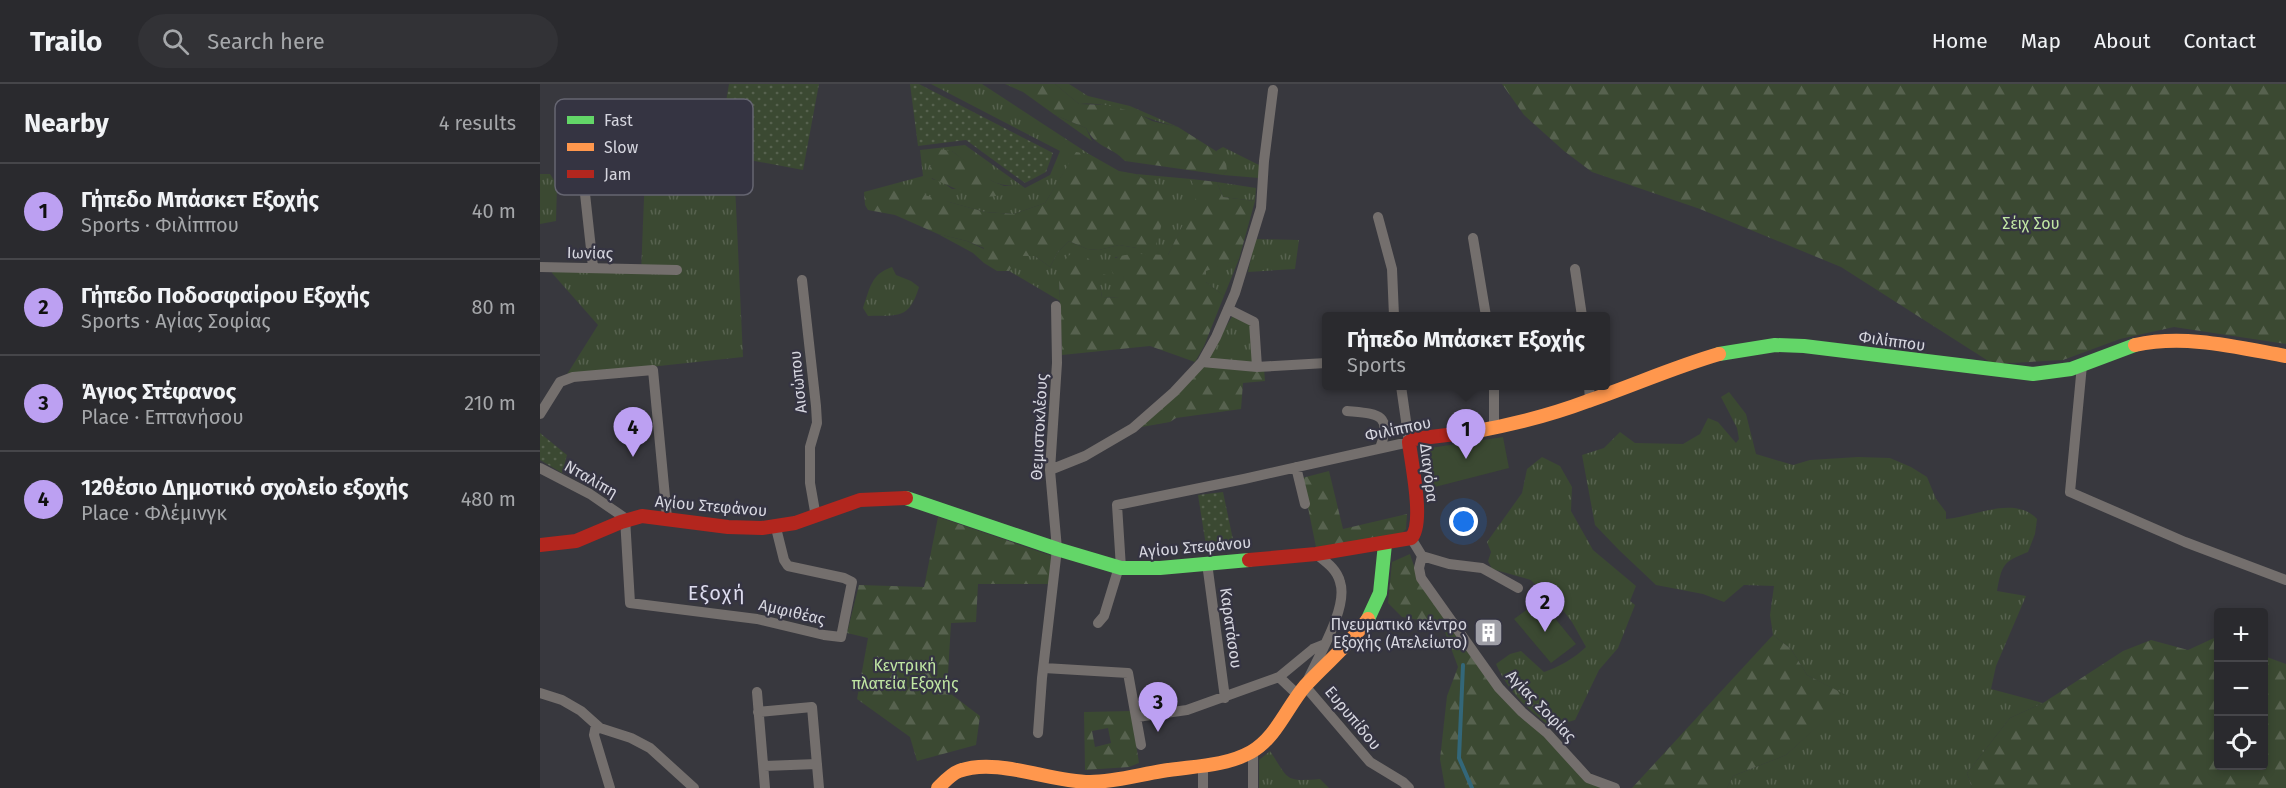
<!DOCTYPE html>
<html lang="en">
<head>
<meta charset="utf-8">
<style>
	body { margin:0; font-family:"Fira Sans",sans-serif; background:#323236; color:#f1f3f6 }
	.controls { position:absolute; right:18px; bottom:18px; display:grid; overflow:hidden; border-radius:6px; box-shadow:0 3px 9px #0003 }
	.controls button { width:54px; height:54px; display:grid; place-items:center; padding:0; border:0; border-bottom:2px solid #46464a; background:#2a2a2e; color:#f1f3f6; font:30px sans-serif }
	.you { position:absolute; left:924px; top:438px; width:21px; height:21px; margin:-15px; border:4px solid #fff; border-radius:50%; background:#1a73e8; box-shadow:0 0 0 9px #1a73e833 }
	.badge { display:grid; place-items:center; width:39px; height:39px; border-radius:50%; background:#bca0f2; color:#111; font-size:20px; font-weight:700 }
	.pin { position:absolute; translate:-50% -50px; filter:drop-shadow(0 2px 3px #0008) }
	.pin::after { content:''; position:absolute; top:32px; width:21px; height:18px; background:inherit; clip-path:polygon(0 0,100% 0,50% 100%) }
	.popup { position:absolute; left:782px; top:228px; width:288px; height:78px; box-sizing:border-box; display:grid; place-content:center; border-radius:6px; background:#2a2a2e; filter:drop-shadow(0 2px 4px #0005); font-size:20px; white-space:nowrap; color:#a5a7aa }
	.popup b { font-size:22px; color:#f1f3f6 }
	.popup::after { content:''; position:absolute; left:50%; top:100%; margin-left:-12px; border:12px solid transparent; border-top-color:#2a2a2e }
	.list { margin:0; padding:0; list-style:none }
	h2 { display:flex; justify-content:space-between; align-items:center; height:78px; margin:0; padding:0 24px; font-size:26px }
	h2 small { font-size:20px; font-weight:400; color:#a5a7aa }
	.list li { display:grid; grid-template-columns:39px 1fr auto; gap:18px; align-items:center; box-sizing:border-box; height:96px; padding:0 24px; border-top:2px solid #46464a }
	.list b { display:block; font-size:22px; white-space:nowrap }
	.list p { margin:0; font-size:20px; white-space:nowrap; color:#a5a7aa }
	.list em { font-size:20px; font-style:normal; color:#a5a7aa }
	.icon { flex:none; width:33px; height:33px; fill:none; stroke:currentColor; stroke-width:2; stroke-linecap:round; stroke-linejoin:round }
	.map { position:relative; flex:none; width:1746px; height:704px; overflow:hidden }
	header { display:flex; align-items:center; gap:36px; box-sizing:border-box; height:84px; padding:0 30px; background:#2a2a2e; border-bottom:2px solid #46464a }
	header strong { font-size:28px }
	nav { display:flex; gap:33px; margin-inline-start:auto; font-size:21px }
	.search { width:420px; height:54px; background:#323236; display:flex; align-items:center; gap:15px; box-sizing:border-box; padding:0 21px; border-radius:33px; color:#a5a7aa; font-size:22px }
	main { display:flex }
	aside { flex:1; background:#2a2a2e }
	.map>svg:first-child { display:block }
	.grass { fill:url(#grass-tufts); fill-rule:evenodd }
	.forest { fill:url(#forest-firs); fill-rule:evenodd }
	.park { fill:url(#park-dots) }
	.pitch { fill:#3b4932 }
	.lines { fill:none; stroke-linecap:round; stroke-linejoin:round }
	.stream { stroke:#336779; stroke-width:4 }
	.street { stroke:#746f6d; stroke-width:10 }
	.fast { stroke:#63d668; stroke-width:14 }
	.slow { stroke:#ff974d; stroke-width:14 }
	.jam { stroke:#b3261e; stroke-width:14 }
	.labels { text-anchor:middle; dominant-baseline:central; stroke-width:4.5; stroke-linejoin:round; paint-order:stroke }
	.park-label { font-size:16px; fill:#c0e6a3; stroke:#353442 }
	.street-label { font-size:16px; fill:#d6d6df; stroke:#353442 }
	.poi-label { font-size:16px; fill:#d6d6df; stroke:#353442; text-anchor:end }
	.quarter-label { font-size:20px; letter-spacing:1.5px; fill:#dddcee; stroke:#353442 }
	.key { fill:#353442; stroke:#656571; stroke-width:1.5 }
	.key-label { font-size:16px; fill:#d6d6df }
</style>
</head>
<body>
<header>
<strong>Trailo</strong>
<div class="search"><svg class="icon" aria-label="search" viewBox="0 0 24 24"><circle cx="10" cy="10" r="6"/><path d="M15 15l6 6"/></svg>Search here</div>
<nav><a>Home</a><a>Map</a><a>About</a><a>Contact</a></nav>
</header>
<main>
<aside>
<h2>Nearby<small>4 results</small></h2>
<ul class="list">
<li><span class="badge">1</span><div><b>Γήπεδο Μπάσκετ Εξοχής</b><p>Sports · Φιλίππου</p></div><em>40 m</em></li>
<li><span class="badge">2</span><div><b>Γήπεδο Ποδοσφαίρου Εξοχής</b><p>Sports · Αγίας Σοφίας</p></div><em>80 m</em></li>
<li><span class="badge">3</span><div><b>Άγιος Στέφανος</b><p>Place · Επτανήσου</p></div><em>210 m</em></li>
<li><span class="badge">4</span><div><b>12θέσιο Δημοτικό σχολείο εξοχής</b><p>Place · Φλέμινγκ</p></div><em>480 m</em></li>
</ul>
</aside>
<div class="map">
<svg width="1746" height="704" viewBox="0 0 1746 704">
	<defs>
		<pattern id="grass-tufts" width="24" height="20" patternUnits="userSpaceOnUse" patternTransform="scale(1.5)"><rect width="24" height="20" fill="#3b4932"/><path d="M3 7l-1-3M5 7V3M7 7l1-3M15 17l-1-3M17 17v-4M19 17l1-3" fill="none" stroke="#57624f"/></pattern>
		<pattern id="forest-firs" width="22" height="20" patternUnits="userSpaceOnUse" patternTransform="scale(1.5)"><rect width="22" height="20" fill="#3b4932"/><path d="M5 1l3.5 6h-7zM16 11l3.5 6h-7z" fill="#57624f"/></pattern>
		<pattern id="park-dots" width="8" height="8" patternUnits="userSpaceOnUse" patternTransform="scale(1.5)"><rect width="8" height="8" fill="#3b4932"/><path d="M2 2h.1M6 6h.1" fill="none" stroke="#57624f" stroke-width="1.8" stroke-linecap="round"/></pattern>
	</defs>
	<rect width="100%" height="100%" fill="#38383e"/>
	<!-- grass -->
	<path class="grass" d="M391,0h51l107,70 -13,-1 -31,50 -31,11 -29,-2 -36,-10 -85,-10 59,-16 -3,-26 45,-5 60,43 25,-13 10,-24zM412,67c13,10 26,22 40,30 11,6 23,3 33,9l-73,-1 -11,-8 -9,-2 -3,-10 9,-14z
		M515,0h14l19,12 42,10 48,21c-30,-7 -69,-27 -99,-23z
		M515,31l31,13 6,13z
		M683,63l36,18v13l-36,-3 4,-4 -11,-20z
		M106,65l88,14 9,194 -177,19 32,-51 -46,-52 1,-3 88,3z
		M0,90h10l7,11 -1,36 -16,3z
		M596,90l55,5 7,17 -30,59 -53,2 9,20 -4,20 -18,1 -2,-13 -11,-26 -30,21 1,21 -51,-30 8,-15h18l15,11 7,-14 12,-12 18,8 12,1 20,-5 18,3 12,-65z
		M677,98l39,6 -1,13 -32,-4z
		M398,150l29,7 17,8v14l-11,-10z
		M715,155l44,1 -4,29 -47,3z
		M699,175l-15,37 -18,-14v-12z
		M352,183l4,8 15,6 8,6c-10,33 -21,28 -51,29l-5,-8c7,-20 8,-34 29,-41z
		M693,231l19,11 2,40 -49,-5z
		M1189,308l17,22 10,40 37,11 17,-5 48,-3 32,1 21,9 16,10 9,22 10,13v7c27,-2 69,-24 91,0l-2,15 -7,18c-25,10 -26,12 -31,39l29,5 -30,70 -5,23 52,14 -33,15 -43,55 5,15h-245l6,-12 53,-21 63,-58 -42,-22 -16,-26 -18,-14 -3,-20 4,-29 -30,-1 -20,17 -21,-8 -47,-9 -37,-35 -24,-25 -13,-70 22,-7 16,-16 15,11 48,1 17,-10 8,-16 10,4 18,21 3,-4 -2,-11 -16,-31z
		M1002,373l18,9 12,21 -1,24 22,39 43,36 -6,15 5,4 -17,43 -19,22 -24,50 -24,7c-22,-16 -44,-37 -55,-63l14,-10 11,-3 23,21c17,-6 29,-13 42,-25l-14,-25 -23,-30 -8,-2 -10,-10 -39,-11 -4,-8 3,-9 -4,-10 35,-49 5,-24z
		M730,667c19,28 13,31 50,28l9,9h-70v-28z"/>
	<!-- forest -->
	<path class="forest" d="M465,0h50l24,20 28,1 30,8 15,8 26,6 38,24 10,11 1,9 -4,4 -98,-14c-14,-15 -29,-13 -39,-33l-31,-13 -32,-23z
		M962,0h784v260l-112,-17 -54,12 -57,21 -70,4 -152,-97 -141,-58 -108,-37 -28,-21 -40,-36z
		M398,65l14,2 40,30 12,5h13l9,4 -11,4 -39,4 -49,-22c2,-11 10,-16 11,-27z
		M536,68l13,2 30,17 17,3 13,9 23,4 -16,58 -19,3 -18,-3 -20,5 -12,-1 -18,-8 -12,12 -7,14 -15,-11h-17l-9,15h-12l-13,-8v-15l-17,-7 -29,-7 -43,-19 -27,-5 -3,-5 -1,-13 39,-3 82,23 29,2 31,-11z
		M651,95l26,3 6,15 32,4 -16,58 -33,12v11l18,14 -20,50 -9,16 -45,-16 -88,9 -3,-75 6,-20 10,-11 14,10 7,12 10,4 -6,10 2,13 18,-1 -1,-11 5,-9 -11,-3 -4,-12c14,-12 40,-7 59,-7l29,-59z
		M663,280l61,4 1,13 -22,2 -2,26 -65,9 -6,4 -34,6z
		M789,387l14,58 64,-15 -1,15 -5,5 -85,13 -14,-69z
		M398,433l114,39 -3,28h-71l-2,38 -25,1 -4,68 33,25 -4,29 -59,16 -7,-24 -53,-38 11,-61 -21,-5 12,-48 65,2z
		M870,470l8,24 26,35 100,122 64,53h-163l-5,-29 7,-63 11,-29 -16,-43 -40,-7 -14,-14 4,-41z
		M1233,551l18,14 16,26 43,22 -64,58 -53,21 -6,12h-95z
		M1674,554l4,1v127h46v-110l22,8v124h-314l-5,-15 43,-55 33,-15 80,-52 28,-11 37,10z
		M591,627l8,52 -10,4 -44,3 -1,-58zM568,644l3,15 -16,4 -3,-16z"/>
	<!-- park -->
	<path class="park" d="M189,0h90l-16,86 -86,-16z
		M370,0h9l134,69 -7,19 -21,11 -59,-43 -48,6z
		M0,349l27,22 -5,18 -22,-13z
		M683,408l12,57 -28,3 -9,-57z"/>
	<!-- pitch -->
	<path class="pitch" d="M963,353l6,31 -82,21 -4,-40z
		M1000,516l36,44 -25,19 -37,-44z"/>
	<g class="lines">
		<!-- stream -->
		<path class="stream" d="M923,581l-4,93 13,30"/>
		<!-- street -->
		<path class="street" d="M838,133l14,52 2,47
			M933,154l13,78
			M0,183l137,3
			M53,183l-13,-119c18,-9 43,-3 62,-1
			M1035,185l7,47
			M262,196l14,126 1,17 -7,24v36l6,34
			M688,225l26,13 3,45 69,-4
			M662,278l55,5
			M1542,281l-12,127 115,50 101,38
			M1049,302l1,15
			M807,327c30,3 46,2 33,37
			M0,330l20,-32 13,-5 80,-7 14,148
			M954,345v-43
			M756,383l9,37
			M0,384l50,26 35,24 5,85 127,16 67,16 17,2 11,-55 -8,-4 -56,-12 -4,-6 -8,-32
			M510,386l35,-14 48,-28 41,-36 28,-30 14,-25 19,-44 26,-85 3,-47 9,-71
			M871,454l11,18 -3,12 2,10 78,110 23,24 25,21 41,45 27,10
			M776,470c10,8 21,15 24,28 9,26 -24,78 -35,104l65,76 33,20 6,6
			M882,472l27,8 33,4 36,20
			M667,479l18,135
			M581,484l-4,-63 127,-26 165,-37 -8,-56
			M558,539l6,-7 15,-49
			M504,584l84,5 13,72
			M739,593l19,18
			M217,608l8,96
			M0,609l22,7 19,11 19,17 31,10 19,10 44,40
			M218,628l54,-5 7,81
			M597,633l50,-7 92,-33 34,-28 10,-4
			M56,641l-2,10 16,53
			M498,649l4,-55 15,-129 -7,-79 7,-107 -1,-57
			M713,667v37
			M224,682l53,-2
			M663,704v-23"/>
		<!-- fast -->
		<path class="fast" d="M1179,270l56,-9 29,1 229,28 38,-5 64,-24
			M366,414l151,51 64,19h39l89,-8
			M828,535l12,-26 5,-49"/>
		<!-- slow -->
		<path class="slow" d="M1595,261c50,-11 101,2 151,11
			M932,348c39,-7 79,-17 116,-31 44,-15 86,-34 131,-47
			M398,704c6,-6 13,-14 21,-17 38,-14 91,11 131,11 24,0 48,-7 72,-11 29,-5 62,-4 89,-19 25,-14 36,-45 54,-66 21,-23 45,-42 63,-67"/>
		<!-- jam -->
		<path class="jam" d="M0,461l36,-4 45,-19 21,-6 86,11 34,1 33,-5 65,-23 46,-2
			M709,476l67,-6 95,-16c14,-14 0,-76 -2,-96l5,-3 58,-7"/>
	</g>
	<!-- icons -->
	<defs>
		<symbol id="building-square" viewBox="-11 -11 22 22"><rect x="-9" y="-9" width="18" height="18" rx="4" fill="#9f9fa7" stroke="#353442"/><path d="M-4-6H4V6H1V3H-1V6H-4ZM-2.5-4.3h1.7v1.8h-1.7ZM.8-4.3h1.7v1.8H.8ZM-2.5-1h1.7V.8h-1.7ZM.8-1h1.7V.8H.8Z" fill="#fff"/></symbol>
	</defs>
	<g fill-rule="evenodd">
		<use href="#building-square" x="932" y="532" width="33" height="33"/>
	</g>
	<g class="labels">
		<!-- park labels -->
		<g class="park-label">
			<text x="1491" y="139">Σέιχ Σου</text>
			<text x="365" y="581">Κεντρική<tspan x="365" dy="18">πλατεία Εξοχής</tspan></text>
		</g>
		<!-- street labels -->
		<g class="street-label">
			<text transform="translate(50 169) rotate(1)">Ιωνίας</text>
			<text transform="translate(1352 257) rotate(8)">Φιλίππου</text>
			<text transform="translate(258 298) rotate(-96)">Αισώπου</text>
			<text transform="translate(499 343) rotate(-87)">Θεμιστοκλέους</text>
			<text transform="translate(858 345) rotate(-12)">Φιλίππου</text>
			<text transform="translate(889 389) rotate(83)">Διαγόρα</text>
			<text transform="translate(51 395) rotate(30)">Νταλίπη</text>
			<text transform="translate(171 422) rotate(5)">Αγίου Στεφάνου</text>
			<text transform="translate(655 463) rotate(-5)">Αγίου Στεφάνου</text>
			<text transform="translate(252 528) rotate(13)">Αμφιθέας</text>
			<text transform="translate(691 544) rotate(82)">Καρατάσου</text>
			<text transform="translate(1001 622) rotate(46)">Αγίας Σοφίας</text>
			<text transform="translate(813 634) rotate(50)">Ευρυπίδου</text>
		</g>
		<!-- poi labels -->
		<g class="poi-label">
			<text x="927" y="540">Πνευματικό κέντρο<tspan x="927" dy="18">Εξοχής (Ατελείωτο)</tspan></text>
		</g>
		<!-- quarter labels -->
		<g class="quarter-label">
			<text x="177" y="509">Εξοχή</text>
		</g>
	</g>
	<!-- legend -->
	<rect x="15" y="15" width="198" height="96" rx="9" class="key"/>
	<rect x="27" y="32" width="27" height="8" fill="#63d668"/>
	<rect x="27" y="59" width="27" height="8" fill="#ff974d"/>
	<rect x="27" y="86" width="27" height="8" fill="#b3261e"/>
	<g class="key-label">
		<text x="64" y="42">Fast</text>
		<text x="64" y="69">Slow</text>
		<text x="64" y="96">Jam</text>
	</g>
</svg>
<div class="controls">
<button>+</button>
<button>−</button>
<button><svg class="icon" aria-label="locate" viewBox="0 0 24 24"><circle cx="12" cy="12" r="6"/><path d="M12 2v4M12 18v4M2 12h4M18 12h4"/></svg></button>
</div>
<div class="you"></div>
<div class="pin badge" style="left:926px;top:375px">1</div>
<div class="popup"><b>Γήπεδο Μπάσκετ Εξοχής</b>Sports</div>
<div class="pin badge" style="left:1005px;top:548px">2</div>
<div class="pin badge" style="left:618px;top:648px">3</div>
<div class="pin badge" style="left:93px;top:373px">4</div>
</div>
</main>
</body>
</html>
